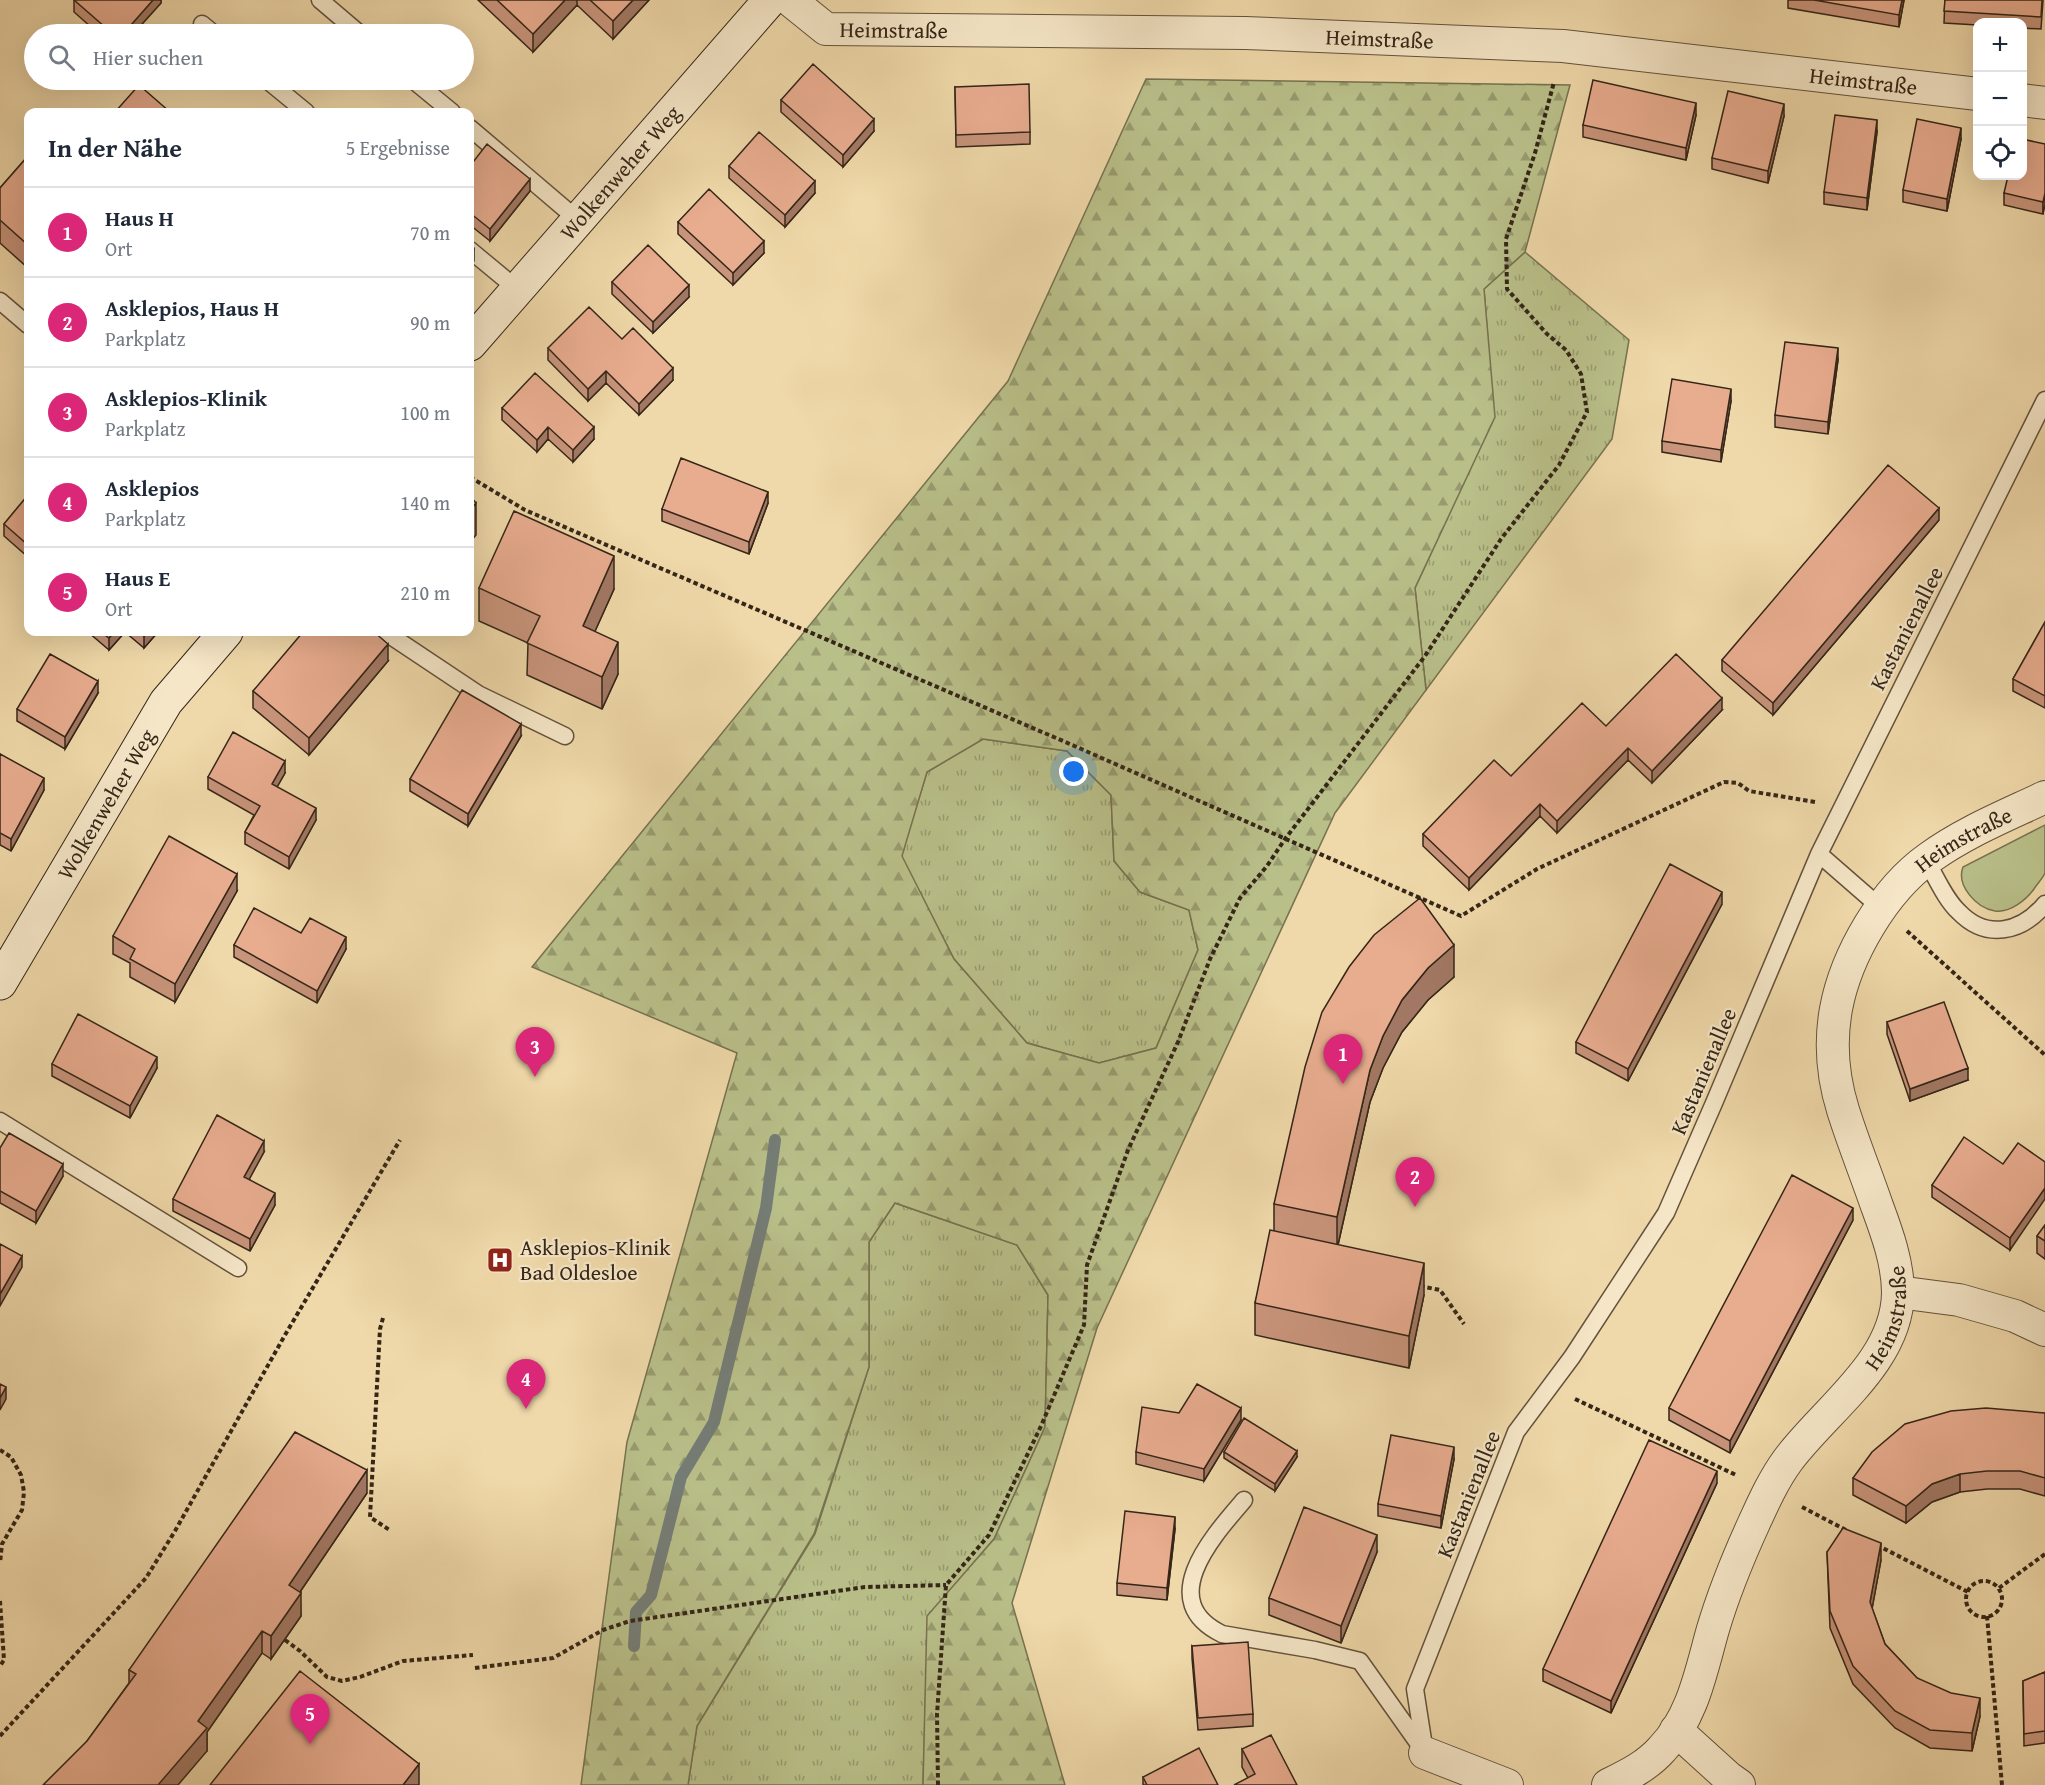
<!DOCTYPE html>
<html lang="de">
<head>
<meta charset="utf-8">
<style>
	body { margin:0; font-family:"Gentium Book Plus",serif; background:#f6f6f7; color:#1f2937 }
	.controls { position:absolute; right:18px; top:18px; display:grid; overflow:hidden; border-radius:12px; box-shadow:0 6px 24px #0002 }
	.controls button { width:54px; height:54px; display:grid; place-items:center; padding:0; border:0; border-bottom:2px solid #e0e1e3; background:#fff; color:#1f2937; font:30px sans-serif }
	.you { position:absolute; left:1074px; top:772px; width:21px; height:21px; margin:-15px; border:4px solid #fff; border-radius:50%; background:#1a73e8; box-shadow:0 0 0 9px #1a73e833 }
	.badge { display:grid; place-items:center; width:39px; height:39px; border-radius:50%; background:#db2777; color:#fff; font-size:20px; font-weight:700 }
	.pin { position:absolute; translate:-50% -50px; filter:drop-shadow(0 2px 3px #0008) }
	.pin::after { content:''; position:absolute; top:32px; width:21px; height:18px; background:inherit; clip-path:polygon(0 0,100% 0,50% 100%) }
	.list { margin:0; padding:0; list-style:none }
	h2 { display:flex; justify-content:space-between; align-items:center; height:78px; margin:0; padding:0 24px; font-size:26px }
	h2 small { font-size:20px; font-weight:400; color:#747a83 }
	.list li { display:grid; grid-template-columns:39px 1fr auto; gap:18px; align-items:center; box-sizing:border-box; height:90px; padding:0 24px; border-top:2px solid #e0e1e3 }
	.list b { display:block; font-size:22px; white-space:nowrap }
	.list p { margin:0; font-size:20px; white-space:nowrap; color:#747a83 }
	.list em { font-size:20px; font-style:normal; color:#747a83 }
	.icon { flex:none; width:33px; height:33px; fill:none; stroke:currentColor; stroke-width:2; stroke-linecap:round; stroke-linejoin:round }
	.map { position:relative; flex:none; width:2045px; height:1785px; overflow:hidden }
	.search { position:absolute; background:#fff; box-shadow:0 6px 24px #0002; left:24px; top:24px; width:450px; height:66px; display:flex; align-items:center; gap:15px; box-sizing:border-box; padding:0 21px; border-radius:33px; color:#747a83; font-size:22px }
	.panel { position:absolute; background:#fff; box-shadow:0 6px 24px #0002; left:24px; top:108px; width:450px; height:528px; border-radius:12px }
	.map>svg:first-child { display:block }
	.grass { fill:url(#grass-tufts); stroke:#777250; stroke-width:1.5 }
	.forest { fill:url(#forest-firs); stroke:#777250; stroke-width:1.5; fill-rule:evenodd }
	.park { fill:#b9bf89; stroke:#777250; stroke-width:1.5 }
	.lines { fill:none; stroke-linecap:round; stroke-linejoin:round }
	.stream { stroke:#757d76; stroke-width:12 }
	.lane-casing { stroke:#64523c; stroke-width:19 }
	.street-casing { stroke:#64523c; stroke-width:34 }
	.secondary-casing { stroke:#352618; stroke-width:35 }
	.path { stroke:#352618; stroke-width:4; stroke-dasharray:4.5 3; stroke-linecap:butt }
	.lane { stroke:#f5e6c7; stroke-width:16 }
	.street { stroke:#f5e6c7; stroke-width:32 }
	.secondary { stroke:#f5e6c7; stroke-width:33 }
	.wall { fill:#c8947b; stroke:#352618; stroke-width:1.5 }
	.shaded-wall { fill:#a27864; stroke:#352618; stroke-width:1.5 }
	.building { fill:#e8ac8f; stroke:#352618; stroke-width:1.5 }
	.labels { text-anchor:middle; dominant-baseline:central; stroke-width:4.5; stroke-linejoin:round; paint-order:stroke }
	.street-label { font-size:22px; fill:#352618; stroke:#f5e6c7 }
	.poi-label { font-size:22px; fill:#352618; stroke:#f5e6c7; text-anchor:start }
</style>
</head>
<body>
<div class="map">
<svg width="2045" height="1785" viewBox="0 0 2045 1785">
	<defs>
		<pattern id="grass-tufts" width="24" height="20" patternUnits="userSpaceOnUse" patternTransform="scale(1.5)"><rect width="24" height="20" fill="#b9bf89"/><path d="M3 7l-1-3M5 7V3M7 7l1-3M15 17l-1-3M17 17v-4M19 17l1-3" fill="none" stroke="#979b6f"/></pattern>
		<pattern id="forest-firs" width="22" height="20" patternUnits="userSpaceOnUse" patternTransform="scale(1.5)"><rect width="22" height="20" fill="#b9bf89"/><path d="M5 1l3.5 6h-7zM16 11l3.5 6h-7z" fill="#979b6f"/></pattern>
	</defs>
	<rect width="100%" height="100%" fill="#efd8a9"/>
	<filter id="stains"><feTurbulence type="fractalNoise" baseFrequency=".00333" numOctaves="4"/><feColorMatrix values="0 0 0 0 .2 0 0 0 0 .09 0 0 0 0 .02 0 0 0 .5 -.17"/></filter>
	<radialGradient id="worn" r=".72"><stop offset=".6" stop-color="#630" stop-opacity="0"/><stop offset="1" stop-color="#630" stop-opacity=".3"/></radialGradient>
	<!-- grass -->
	<path class="grass" d="M1525,252l104,88 -17,99 -186,251 -11,-102 79,-171 -10,-128z
		M983,739l84,12 44,44 3,66 26,31 49,18 9,40 -42,98 -57,15 -72,-20 -73,-84 -53,-103 26,-84z
		M895,1203l122,42 31,50 -3,132 -51,112 -66,77 -5,169h-235l9,-59 118,-192 54,-167v-125z"/>
	<!-- forest -->
	<path class="forest" d="M1146,79l424,6 -45,167 -41,37 11,128 -80,171 11,102 -91,123 -238,515 -85,275 53,182h-142l4,-169 67,-77 51,-112 3,-132 -31,-50 -122,-42 -26,39v125l-55,167 -117,192 -9,59h-107l46,-343 110,-389 -205,-86 476,-586zM983,739l84,12 44,44 3,66 26,31 49,18 9,40 -42,98 -57,15 -72,-20 -73,-84 -52,-103 25,-84z"/>
	<!-- park -->
	<path class="park" d="M2045,825c0,11 0,39 0,48 -2,5 -8,11 -11,16 -8,11 -24,24 -39,22 -19,-3 -39,-26 -32,-44z"/>
	<g class="lines">
		<!-- stream -->
		<path class="stream" d="M634,1646l2,-34 15,-17 30,-118 33,-55 52,-214 9,-68"/>
		<defs>
			<path id="lane" d="M320,0l40,34
				M202,24l12,10
				M267,80l39,32
				M413,80l39,32
				M470,128l108,92
				M470,250l47,39
				M0,301l28,24
				M385,632l93,62 87,42
				M1819,854l62,54
				M1926,860c10,17 19,39 33,52 27,28 62,21 86,-8
				M0,1121l238,147
				M1244,1500c-31,36 -90,101 -22,134l93,16 45,11 63,89
				M1425,1753l-10,-64 101,-257 56,-75 94,-144 48,-110 105,-249 226,-454"/>
			<g id="street">
				<path id="s1" d="M790,0l36,29 419,4 318,13 415,48"/>
				<path d="M2022,100l23,3"/>
				<path d="M1898,1292l61,8 56,16 30,14"/>
				<path d="M1676,1730l53,48 10,7"/>
				<path d="M1425,1753l82,32"/>
				<path id="s2" d="M1608,1785c20,-10 39,-19 54,-36 31,-32 39,-78 51,-120 11,-37 25,-71 41,-106 10,-22 20,-44 34,-63 38,-51 109,-98 110,-167 0,-30 -11,-60 -21,-87 -11,-32 -24,-64 -34,-96 -10,-32 -13,-68 -7,-101 10,-54 48,-119 93,-151 36,-26 76,-42 116,-61"/>
			</g>
			<g id="secondary">
				<path id="s3" d="M470,344l300,-344"/>
				<path id="s4" d="M0,983l166,-281 60,-70"/>
			</g>
		</defs>
		<!-- lane casing -->
		<use href="#lane" class="lane-casing"/>
		<!-- street casing -->
		<use href="#street" class="street-casing"/>
		<!-- secondary casing -->
		<use href="#secondary" class="secondary-casing"/>
		<!-- path -->
		<path class="path" d="M470,477l55,33 538,231 398,175 76,-47 187,-87 14,1 11,8 66,11
			M1907,931l138,124
			M1420,1286l20,4 24,34
			M383,1318l-3,11 -10,188 21,14
			M1575,1399l161,76
			M0,1450l11,7 10,18 3,17 -2,18 -20,34 -2,19
			M1802,1507l44,23
			M1877,1545l91,47
			M1966 1599a18 18 0 1 1 36 0a18 18 0 1 1-36 0Z
			M1999,1588l46,-34
			M0,1601l4,59 -4,6
			M1987,1616l15,169
			M285,1640l15,11 27,26 15,4 18,-4 43,-16 70,-6
			M475,1668l78,-10 50,-28 27,-9 235,-34 81,-2
			M0,1736l146,-158 29,-47 110,-196 115,-195
			M938,1785l-1,-71 9,-129 43,-50 52,-109 43,-101 3,-60 41,-115 50,-108 32,-83 30,-61 27,-32 18,-27 140,-183 76,-117 58,-74 28,-53 -6,-38 -15,-24 -19,-16 -40,-45 -1,-50 29,-86 19,-71"/>
		<!-- lane -->
		<use href="#lane" class="lane"/>
		<!-- street -->
		<use href="#street" class="street"/>
		<!-- secondary -->
		<use href="#secondary" class="secondary"/>
	</g>
	<!-- wall -->
	<path class="wall" d="M74,0h87v3l-28,31h-34l-25,-22z
		M478,0h171l-36,39 -36,-34 -44,47z
		M1788,0h116l-5,27 -111,-19z
		M1945,0h98l-2,29 -19,-1v-6h-45v3l-33,-2z
		M955,87l75,45v12l-74,3z
		M781,100l93,31 -31,36 -62,-55z
		M1696,115l-10,45 -103,-23v-12z
		M1784,116l-16,67 -56,-14v-11z
		M1877,132l-10,78 -43,-6v-12z
		M1961,139l-14,72 -44,-9v-12z
		M2045,144l-2,70 -39,-9v-12z
		M28,156v112l-28,-25v-55z
		M470,166l60,25 -40,50 -20,-16z
		M729,166l86,27 -30,34 -56,-49z
		M678,222l86,31 -31,32 -55,-51z
		M612,282l77,15 -36,36 -41,-39z
		M622,339l51,41 -34,35 -33,-32 -18,18 -40,-41v-12z
		M1838,360l-10,74 -53,-7v-12z
		M1731,401l-10,61 -59,-10v-11z
		M502,408l92,31 -21,23 -25,-23 -11,13 -35,-32z
		M28,495v62l-24,-21v-12z
		M768,503l-19,51 -87,-33v-12z
		M1939,520l-166,195 -51,-44v-11z
		M479,588l135,1 -19,42 23,43 -16,35 -75,-34 1,-32 -49,-22z
		M2045,622v86l-32,-17v-12z
		M88,632h37l-16,18z
		M125,632h33l-14,16z
		M388,661l-79,94 -56,-47v-17z
		M98,693l-33,56 -48,-28v-12z
		M1722,710l-70,73 -24,-23 -71,73 -17,-17 -71,74 -46,-44v-12l88,-58 95,-50z
		M521,736l-53,90 -58,-35v-12z
		M0,754l44,36 -33,61 -11,-6z
		M285,773l-8,14 39,33 -27,49 -44,-25v-12l9,-17 -46,-26v-12z
		M237,891l-62,111 -45,-25v-14l-17,-9v-18z
		M1420,898l34,79 -26,23 -26,32 -19,36 -13,34 -32,143 86,50 -15,73 -154,-33v-32l19,-72v-27z
		M1722,904l-94,177 -52,-28v-11z
		M234,945l112,4 -29,54 -83,-46z
		M1887,1022l81,58 -58,21 -23,-67z
		M52,1064l105,4 -27,50 -78,-42z
		M0,1148l63,28 -27,47 -36,-20z
		M264,1152l-15,27 26,26 -25,46 -77,-40v-12z
		M2045,1162l-35,88 -78,-53v-12l71,-21z
		M1853,1220l-123,233 -61,-33v-12z
		M2045,1225v34l-8,-6v-17z
		M1179,1413l62,7 -37,61 -68,-17v-12z
		M2045,1413v83l-25,-7h-33l-27,3 -28,10 -26,21 -53,-28v-17z
		M1224,1452l73,5 -22,34 -51,-33z
		M1454,1459l-13,69 -63,-12v-12z
		M1717,1483l-106,230 -68,-32v-12z
		M367,1493l-67,99 1,24 -30,43 -9,-6 -55,79v19l-120,-10 42,-58v-13z
		M1175,1529l-8,71 -50,-5v-12z
		M1377,1552l-36,91 -72,-28v-17z
		M1827,1552l54,8 -9,48 13,36 32,34 63,38 -8,35 -42,-3 -35,-20 -42,-44 -23,-56z
		M1192,1646l61,68v12l-55,4 -6,-72z
		M2045,1672v71l-21,3 -1,-65z
		M1242,1749l55,36 -49,-7 -6,-11z
		M1143,1777l75,8h-75z"/>
	<!-- shaded-wall -->
	<path class="shaded-wall" d="M153,0h8v3l-28,31h-10z
		M565,0h12v5l-44,47v-18z
		M633,0h16l-36,39v-18z
		M1902,0h2l-5,27v-12z
		M1696,103v12l-10,45v-12z
		M1784,104v12l-16,67v-12z
		M874,119v12l-31,36v-12z
		M1877,120v12l-10,78v-12z
		M1961,128v11l-14,72v-12z
		M530,179v12l-40,50v-12z
		M815,181v12l-30,34v-12z
		M2045,193v12l-2,9v-12z
		M764,241v12l-31,32v-12z
		M474,249v12l-4,5v-12z
		M689,285v12l-36,36v-11z
		M1838,348v12l-10,74v-12z
		M673,368v12l-34,35v-11z
		M606,371v12l-18,18v-12z
		M1731,389v12l-10,61v-12z
		M548,427v12l-11,13v-12z
		M594,427v12l-21,23v-12z
		M768,492v11l-19,51v-12z
		M476,503v32l-6,7v-32z
		M1939,508v12l-166,195v-12z
		M614,556v33l-31,69v-32z
		M114,632h11l-16,18v-12z
		M148,632h10l-14,16v-12z
		M618,642v32l-16,35v-32z
		M388,644v17l-79,94v-17z
		M98,681v12l-33,56v-12z
		M1722,698v12l-70,73v-12z
		M521,724v12l-53,90v-12z
		M1628,748v12l-71,73v-12z
		M285,761v12l-13,23v-12z
		M44,778v12l-33,61v-12z
		M1540,804v12l-71,74v-12z
		M316,808v12l-27,49v-12z
		M237,874v17l-62,111v-18z
		M1722,892v12l-94,177v-12z
		M346,937v12l-29,54v-12z
		M1454,945v32l-26,23 -26,32 -19,36 -13,34 -33,147v-32l33,-147 13,-34 19,-36 26,-32z
		M157,1057v11l-27,50v-12z
		M1968,1068v12l-58,21v-12z
		M264,1141v11l-20,37v-12z
		M63,1164v12l-27,47v-12z
		M2045,1188v11l-35,51v-12z
		M275,1193v12l-25,46v-12z
		M1853,1208v12l-123,233v-12z
		M22,1256v11l-22,39v-12z
		M1424,1263v32l-15,73v-32z
		M6,1387v12l-6,11v-12z
		M1241,1408v12l-37,61v-12z
		M1454,1447v12l-13,69v-12z
		M1297,1451v6l-22,34v-7z
		M367,1470v23l-78,115v-23z
		M1717,1471v12l-106,230v-12z
		M1960,1474v18l-28,10 -26,21v-17l26,-22z
		M1175,1517v12l-8,71v-12z
		M1377,1535v17l-36,91v-17z
		M1881,1543v17l-11,60v-18z
		M301,1593v23l-30,43v-23z
		M262,1631v22l-55,79v19l-29,34h-20l40,-64z
		M1980,1698v18l-8,35v-18z
		M419,1764v21h-16z"/>
	<!-- building -->
	<path class="building" d="M74,0h79l-30,34h-10z
		M497,0h68l-32,34z
		M590,0h43l-20,21z
		M1814,0h88l-3,15z
		M1945,0h97l-1,17 -97,-6z
		M813,64l61,55 -31,36 -62,-55z
		M1593,80l103,23 -10,45 -103,-23z
		M1029,84l1,48 -74,3 -1,-48z
		M139,85l31,27h-55z
		M1728,91l56,13 -16,67 -56,-13z
		M1835,115l42,5 -10,78 -43,-6z
		M1917,119l44,9 -14,71 -44,-9z
		M759,132l56,49 -30,34 -56,-49z
		M2022,139l23,5v49l-2,9 -39,-9 4,-17h14z
		M487,144l43,35 -40,50 -20,-16v-47z
		M28,156v89l-28,-25v-32z
		M709,189l55,52 -31,32 -55,-51z
		M470,245l4,4 -4,5z
		M648,245l41,40 -36,37 -41,-40z
		M589,307l33,32 11,-11 40,40 -34,36 -33,-33 -18,18 -40,-41z
		M1785,342l53,6 -10,74 -53,-7z
		M535,373l59,54 -21,23 -25,-23 -11,13 -35,-32z
		M1672,379l59,10 -10,61 -59,-9z
		M681,458l87,34 -19,50 -87,-33z
		M1888,465l51,43 -166,195 -51,-43z
		M28,495v50l-24,-21z
		M470,496l6,7 -6,7z
		M514,511l100,45 -31,70 35,16 -16,35 -75,-34 13,-27 -61,-28z
		M2045,622v74l-32,-17z
		M101,632h13l-5,6z
		M138,632h10l-4,4z
		M303,632h71l14,12 -79,94 -56,-47z
		M50,654l48,27 -33,56 -48,-28z
		M1676,654l46,44 -70,73 -24,-23 -71,73 -17,-17 -71,74 -46,-44 71,-74 17,16 71,-73 24,23z
		M462,690l59,34 -53,90 -58,-35z
		M233,732l52,29 -13,23 44,24 -27,49 -44,-25 15,-26 -52,-29z
		M0,754l44,24 -33,61 -11,-6z
		M169,836l68,38 -62,110 -45,-25 5,-10 -22,-13z
		M1670,864l52,28 -94,177 -52,-27z
		M1420,898l34,47 -26,23 -26,32 -19,36 -13,34 -33,147 -63,-13 31,-137 17,-55 27,-45 25,-32z
		M254,908l47,25 9,-15 36,19 -29,54 -83,-46z
		M1944,1002l24,66 -58,21 -23,-67z
		M78,1014l79,43 -27,49 -78,-42z
		M217,1115l47,26 -20,36 31,16 -25,46 -77,-40z
		M9,1133l54,31 -27,47 -36,-20v-43z
		M1964,1137l39,27 15,-21 27,19v26l-35,50 -78,-53z
		M1792,1175l61,33 -123,233 -61,-33z
		M2045,1225v16l-8,-5z
		M1270,1230l154,33 -15,73 -154,-33z
		M0,1244l22,12 -22,38z
		M0,1384l6,3 -6,11z
		M1197,1384l44,24 -37,61 -68,-17 6,-45 37,6z
		M1986,1408l59,5v65l-25,-7h-33l-27,3 -28,10 -26,22 -53,-28 19,-26 33,-28 46,-13z
		M1244,1418l53,33 -22,33 -51,-32z
		M295,1432l72,38 -78,115 12,8 -30,43 -9,-5 -64,90 9,7 -49,57h-115l44,-44 49,-67 -7,-4z
		M1391,1435l63,12 -13,69 -63,-12z
		M1649,1440l68,31 -106,230 -68,-32z
		M1304,1507l73,28 -36,91 -72,-28z
		M1125,1511l50,6 -8,71 -50,-5z
		M1843,1528l38,15 -11,59 15,42 32,34 34,15 29,5 -8,35 -42,-3 -35,-19 -42,-45 -23,-55 -3,-59z
		M1248,1642l5,72 -55,4 -6,-72z
		M300,1671l119,93 -16,21h-193z
		M2045,1672v59l-21,3 -1,-53z
		M1271,1735l26,50h-63l21,-11 -13,-25z
		M1199,1748l19,37h-71l-4,-8z"/>
	<!-- icons -->
	<defs>
		<symbol id="hospital-square" viewBox="-11 -11 22 22"><rect x="-9" y="-9" width="18" height="18" rx="4" fill="#8f2418" stroke="#f5e6c7"/><path d="M-5-5h3v3.5h4V-5h3V5h-3V1.5h-4V5h-3Z" fill="#fff"/></symbol>
	</defs>
	<g fill-rule="evenodd">
		<use href="#hospital-square" x="485" y="1245" width="30" height="30"/>
	</g>
	<g class="labels">
		<!-- street labels -->
		<g class="street-label">
			<text stroke="none"><textPath href="#s1" startOffset="114">Heimstraße</textPath></text>
			<text stroke="none"><textPath href="#s1" startOffset="600">Heimstraße</textPath></text>
			<text stroke="none"><textPath href="#s1" startOffset="1086">Heimstraße</textPath></text>
			<text stroke="none"><textPath href="#s3" startOffset="228">Wolkenweher Weg</textPath></text>
			<text transform="translate(1906 628) rotate(-63)">Kastanienallee</text>
			<text stroke="none"><textPath href="#s4" startOffset="208">Wolkenweher Weg</textPath></text>
			<text stroke="none"><textPath href="#s2" startOffset="1101">Heimstraße</textPath></text>
			<text transform="translate(1703 1071) rotate(-67)">Kastanienallee</text>
			<text stroke="none"><textPath href="#s2" startOffset="560">Heimstraße</textPath></text>
			<text transform="translate(1468 1494) rotate(-68)">Kastanienallee</text>
		</g>
		<!-- poi labels -->
		<g class="poi-label">
			<text x="520" y="1247">Asklepios-Klinik<tspan x="520" dy="25">Bad Oldesloe</tspan></text>
		</g>
	</g>
	<rect width="100%" height="100%" filter="url(#stains)"/>
	<rect width="100%" height="100%" fill="url(#worn)"/>
</svg>
<div class="controls">
<button>+</button>
<button>−</button>
<button><svg class="icon" aria-label="locate" viewBox="0 0 24 24"><circle cx="12" cy="12" r="6"/><path d="M12 2v4M12 18v4M2 12h4M18 12h4"/></svg></button>
</div>
<div class="you"></div>
<div class="pin badge" style="left:1343px;top:1084px">1</div>
<div class="pin badge" style="left:1415px;top:1207px">2</div>
<div class="pin badge" style="left:535px;top:1077px">3</div>
<div class="pin badge" style="left:526px;top:1409px">4</div>
<div class="pin badge" style="left:310px;top:1744px">5</div>
<div class="search"><svg class="icon" aria-label="search" viewBox="0 0 24 24"><circle cx="10" cy="10" r="6"/><path d="M15 15l6 6"/></svg>Hier suchen</div>
<section class="panel">
<h2>In der Nähe<small>5 Ergebnisse</small></h2>
<ul class="list">
<li><span class="badge">1</span><div><b>Haus H</b><p>Ort</p></div><em>70 m</em></li>
<li><span class="badge">2</span><div><b>Asklepios, Haus H</b><p>Parkplatz</p></div><em>90 m</em></li>
<li><span class="badge">3</span><div><b>Asklepios-Klinik</b><p>Parkplatz</p></div><em>100 m</em></li>
<li><span class="badge">4</span><div><b>Asklepios</b><p>Parkplatz</p></div><em>140 m</em></li>
<li><span class="badge">5</span><div><b>Haus E</b><p>Ort</p></div><em>210 m</em></li>
</ul>
</section>
</div>
</body>
</html>
